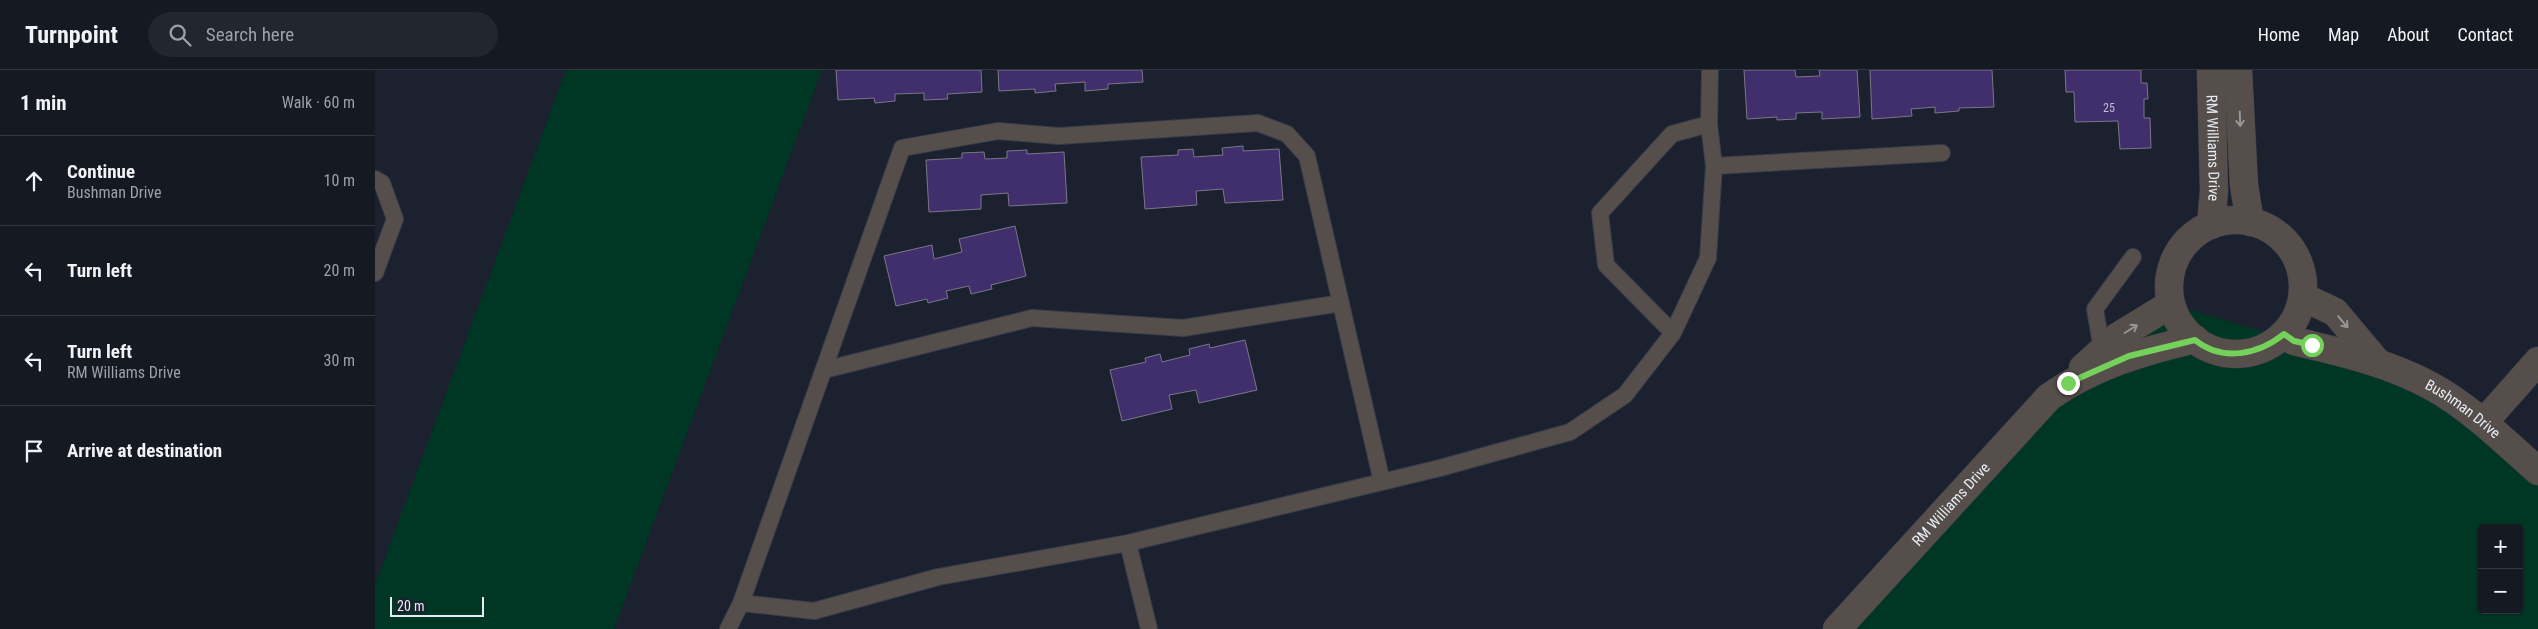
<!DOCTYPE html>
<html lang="en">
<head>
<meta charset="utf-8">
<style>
	body { margin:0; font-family:"Roboto Condensed",sans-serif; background:#21262f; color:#f1f3f6 }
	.controls { position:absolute; right:15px; bottom:15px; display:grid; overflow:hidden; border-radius:5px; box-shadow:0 1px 4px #0004 }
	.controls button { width:45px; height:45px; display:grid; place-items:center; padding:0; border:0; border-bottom:1px solid #333840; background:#141922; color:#f1f3f6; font:25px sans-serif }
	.scale { position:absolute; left:15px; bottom:12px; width:94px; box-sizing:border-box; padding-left:5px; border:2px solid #e6ebf3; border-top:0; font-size:14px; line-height:18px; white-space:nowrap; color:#e6ebf3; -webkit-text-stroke:4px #1b212e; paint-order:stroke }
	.stop { position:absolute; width:15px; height:15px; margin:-11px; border:4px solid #74d25b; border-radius:50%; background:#fff }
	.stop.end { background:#74d25b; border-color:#fff; box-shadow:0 1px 5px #0008 }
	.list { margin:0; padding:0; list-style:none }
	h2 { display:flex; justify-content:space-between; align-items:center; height:65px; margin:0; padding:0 20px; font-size:21px }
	h2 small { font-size:16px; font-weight:400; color:#9da0a5 }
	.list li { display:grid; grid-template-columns:32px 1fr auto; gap:15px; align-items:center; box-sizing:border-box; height:90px; padding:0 20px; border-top:1px solid #333840 }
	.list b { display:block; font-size:19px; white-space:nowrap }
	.list p { margin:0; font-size:16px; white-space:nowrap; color:#9da0a5 }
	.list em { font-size:16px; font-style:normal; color:#9da0a5 }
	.icon { flex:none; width:28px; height:28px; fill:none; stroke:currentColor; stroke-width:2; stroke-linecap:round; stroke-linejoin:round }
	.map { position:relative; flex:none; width:2163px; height:559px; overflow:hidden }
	header { display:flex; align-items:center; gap:30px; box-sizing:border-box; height:70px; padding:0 25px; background:#141922; border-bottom:1px solid #333840 }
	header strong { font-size:24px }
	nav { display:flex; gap:28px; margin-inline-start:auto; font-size:18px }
	.search { width:350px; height:45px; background:#21262f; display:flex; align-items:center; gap:12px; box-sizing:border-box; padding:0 18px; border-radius:28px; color:#9da0a5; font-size:19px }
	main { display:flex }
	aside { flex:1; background:#141922 }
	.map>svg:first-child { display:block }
	.green { fill:#003724; fill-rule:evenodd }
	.building { fill:#412e6c; stroke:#7b7788 }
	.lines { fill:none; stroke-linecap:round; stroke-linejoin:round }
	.lane-casing { stroke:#373d4a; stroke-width:18 }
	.street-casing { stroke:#373d4a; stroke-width:29 }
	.lane { stroke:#564e4b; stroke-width:16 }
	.street { stroke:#564e4b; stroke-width:28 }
	.oneway { stroke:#979597 }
	.route { stroke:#74d25b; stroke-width:6 }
	.labels { text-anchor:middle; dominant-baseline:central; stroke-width:4; stroke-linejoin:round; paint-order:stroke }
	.number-label { font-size:12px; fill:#bdbcd1 }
	.street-label { font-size:15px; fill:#e6ebf3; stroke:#1b212e }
</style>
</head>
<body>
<header>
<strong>Turnpoint</strong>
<div class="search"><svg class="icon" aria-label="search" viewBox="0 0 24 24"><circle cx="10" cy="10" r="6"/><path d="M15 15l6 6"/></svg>Search here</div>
<nav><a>Home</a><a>Map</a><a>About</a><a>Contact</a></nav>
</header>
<main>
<aside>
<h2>1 min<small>Walk · 60 m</small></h2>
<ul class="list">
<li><svg class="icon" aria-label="ahead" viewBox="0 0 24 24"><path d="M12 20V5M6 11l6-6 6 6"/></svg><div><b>Continue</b><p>Bushman Drive</p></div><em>10 m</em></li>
<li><svg class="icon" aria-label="left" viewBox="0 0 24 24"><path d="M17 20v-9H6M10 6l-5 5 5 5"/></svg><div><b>Turn left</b></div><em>20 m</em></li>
<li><svg class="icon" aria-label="left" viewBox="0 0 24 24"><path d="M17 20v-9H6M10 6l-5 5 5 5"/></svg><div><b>Turn left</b><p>RM Williams Drive</p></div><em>30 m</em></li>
<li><svg class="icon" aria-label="arrive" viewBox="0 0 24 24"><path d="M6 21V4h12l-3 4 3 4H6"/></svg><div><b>Arrive at destination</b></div></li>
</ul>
</aside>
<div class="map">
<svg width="2163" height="559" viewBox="0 0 2163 559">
	<rect width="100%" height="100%" fill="#1b212e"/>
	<!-- green -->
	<path class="green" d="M191,0h256l-208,559h-239v-44z
		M1796,234l123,37 83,21 161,109v158h-700l230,-246zM2107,458h37v82h-37z"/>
	<!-- building -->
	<path class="building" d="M461,0h145l1,22 -35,2 1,5 -24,1v-7l-29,1v7l-20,2 -1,-5 -36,2z
		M623,0h144l1,12 -35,2v5l-23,2v-9l-30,2 1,7 -21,2v-4l-36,2z
		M1369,0h51l1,7 24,-1 -1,-6h38l3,47 -38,2v-7l-26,1v6l-19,1v-3l-30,2z
		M1495,0h122l2,37 -35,1v3l-24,2v-6l-24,2 1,7 -40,3z
		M1690,0h76v13h6l1,16h-4v19h6l1,30 -31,1 -2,-28 -43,1 -1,-30h-8z
		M868,76v5l36,-2 4,51 -58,3 -2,-14 -27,2 1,14 -52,4 -4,-52 37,-2v-5l15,-1 1,8 29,-2 -1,-7z
		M652,80v4l37,-2 3,51 -58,3 -1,-13 -27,2v14l-52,3 -3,-52 36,-2v-5l22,-1 1,7 22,-1v-7z
		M640,156l11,50 -35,9 1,4 -21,5 -2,-8 -23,5 2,7 -20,5 -1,-4 -31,7 -12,-50 48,-11 2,14 28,-7 -3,-13z
		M870,270l12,50 -58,13 -3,-13 -27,5 3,14 -50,12 -12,-51 36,-8 -1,-4 15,-4 2,8 28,-7 -1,-6 20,-5 1,4z"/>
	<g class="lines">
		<defs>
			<path id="lane" d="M1339,96l228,-13
				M0,109l7,4 13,36 -20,54
				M1298,263l-67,-68 -6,-52 72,-79 37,-10
				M1727,280l-7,-41 38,-52
				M449,300l208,-52 151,10 158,-25
				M753,473l21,86
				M366,533l73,8 124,-34 190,-34 312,-75 130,-36 55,-37 48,-62 35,-75 6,-92 -5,-42 1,-54
				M353,559l13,-26 161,-455 96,-17 61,5 199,-13 29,11 20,22 75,326"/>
			<g id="street">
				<path id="s1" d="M1836,0l3,121 -3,34"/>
				<path d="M1863,0l6,115 6,37"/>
				<circle cx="1861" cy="217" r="67"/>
				<path d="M1928,227l32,15 42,50"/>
				<path id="s2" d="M1909,264l10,7c47,11 95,22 137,45 40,22 73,55 107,85"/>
				<path d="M1708,298l34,-31 54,-33"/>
				<path d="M2109,352l54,-61"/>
				<path id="s3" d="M1462,559l212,-232c44,-31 94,-46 146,-58"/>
			</g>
		</defs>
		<!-- lane casing -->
		<use href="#lane" class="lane-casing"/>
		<!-- street casing -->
		<use href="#street" class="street-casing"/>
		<!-- lane -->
		<use href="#lane" class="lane"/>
		<!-- street -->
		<use href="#street" class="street"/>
	</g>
	<!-- one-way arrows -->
	<defs><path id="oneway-shaft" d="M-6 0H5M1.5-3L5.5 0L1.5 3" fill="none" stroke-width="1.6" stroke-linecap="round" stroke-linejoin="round" transform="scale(1.25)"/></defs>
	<g class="oneway">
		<use href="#oneway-shaft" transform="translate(1865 49) rotate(88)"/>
		<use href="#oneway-shaft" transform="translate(1968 252) rotate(50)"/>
		<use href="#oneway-shaft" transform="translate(1756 259) rotate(-32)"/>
	</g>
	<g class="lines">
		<!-- route -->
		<path class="route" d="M1693,313l61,-27 66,-16c27,22 63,15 89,-6l10,7 18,4"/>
	</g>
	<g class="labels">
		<!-- number labels -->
		<g class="number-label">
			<text x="1734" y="38">25</text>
		</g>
		<!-- street labels -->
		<g class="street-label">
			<text stroke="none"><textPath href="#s1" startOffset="78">RM Williams Drive</textPath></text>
			<text stroke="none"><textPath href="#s2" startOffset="196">Bushman Drive</textPath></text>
			<text stroke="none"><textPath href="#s3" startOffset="169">RM Williams Drive</textPath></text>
		</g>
	</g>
</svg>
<div class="controls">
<button>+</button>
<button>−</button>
</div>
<div class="scale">20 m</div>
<div class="stop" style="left:1937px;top:275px"></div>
<div class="stop end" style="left:1693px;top:313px"></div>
</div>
</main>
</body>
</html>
